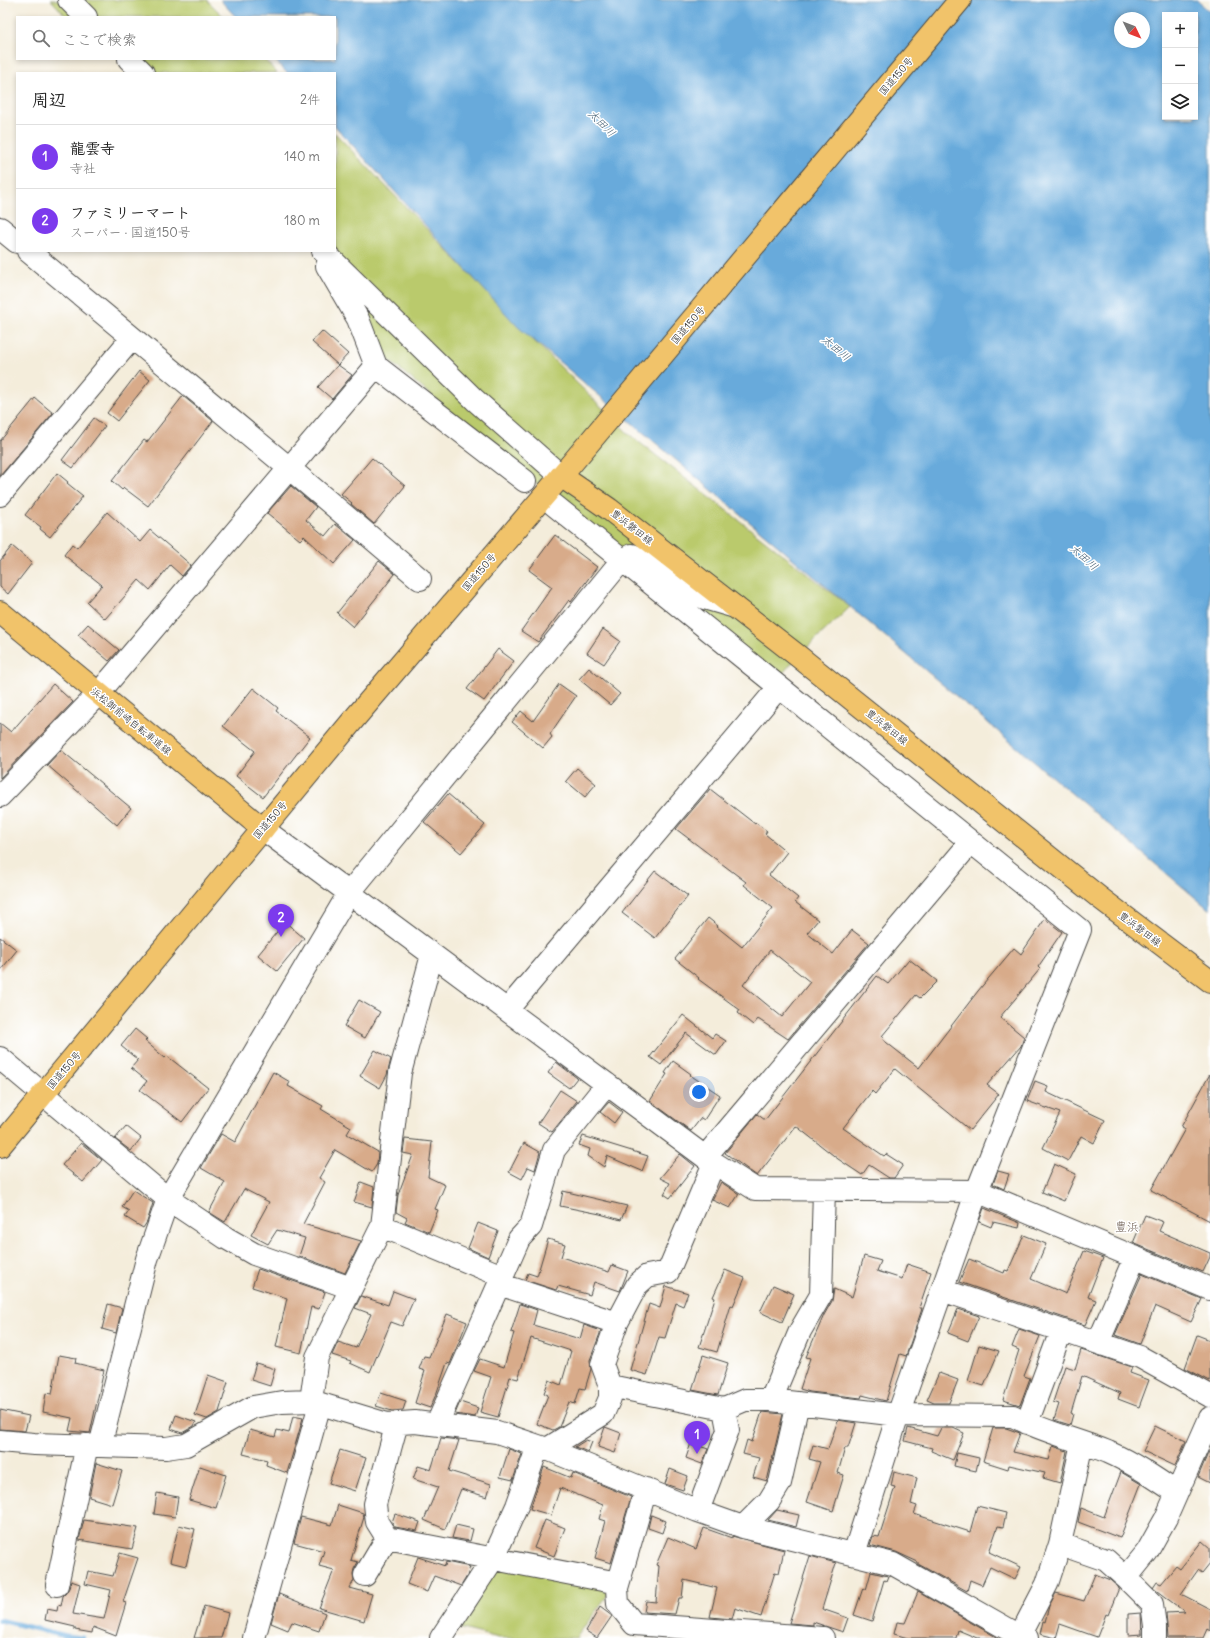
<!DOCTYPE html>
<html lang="ja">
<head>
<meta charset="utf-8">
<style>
	body { margin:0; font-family:Delius,"Klee One",sans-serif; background:#f6f6f6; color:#222 }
	.controls { position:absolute; right:12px; top:12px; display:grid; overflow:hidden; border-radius:0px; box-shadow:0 2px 6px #0003 }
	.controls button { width:36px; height:36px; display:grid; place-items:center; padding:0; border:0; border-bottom:1px solid #e0e0e0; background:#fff; color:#222; font:20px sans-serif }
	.compass { position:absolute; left:1114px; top:12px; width:36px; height:36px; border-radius:50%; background:#fff; box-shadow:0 2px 6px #0003; rotate:133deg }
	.you { position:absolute; left:699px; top:1092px; width:14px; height:14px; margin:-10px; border:3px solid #fff; border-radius:50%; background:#1a73e8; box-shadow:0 0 0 6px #1a73e833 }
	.badge { display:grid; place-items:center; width:26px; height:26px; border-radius:50%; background:#7c3aed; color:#fff; font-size:13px; font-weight:700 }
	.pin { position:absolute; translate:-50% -33px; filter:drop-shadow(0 1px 2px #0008) }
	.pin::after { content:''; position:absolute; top:21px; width:14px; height:12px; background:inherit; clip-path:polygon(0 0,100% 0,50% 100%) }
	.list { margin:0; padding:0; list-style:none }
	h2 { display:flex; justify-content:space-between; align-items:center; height:52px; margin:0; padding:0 16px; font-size:17px }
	h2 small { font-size:13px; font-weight:400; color:#767676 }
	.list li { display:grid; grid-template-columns:26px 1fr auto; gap:12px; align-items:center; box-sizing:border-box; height:64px; padding:0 16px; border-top:1px solid #e0e0e0 }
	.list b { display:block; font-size:15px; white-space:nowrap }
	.list p { margin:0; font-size:13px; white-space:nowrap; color:#767676 }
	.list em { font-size:13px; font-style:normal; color:#767676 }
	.icon { flex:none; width:22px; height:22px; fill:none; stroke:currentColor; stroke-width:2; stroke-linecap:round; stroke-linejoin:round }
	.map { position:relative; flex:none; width:1210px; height:1638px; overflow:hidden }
	.search { position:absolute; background:#fff; box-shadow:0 2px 6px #0003; left:16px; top:16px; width:320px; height:44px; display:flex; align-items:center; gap:10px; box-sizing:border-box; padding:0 14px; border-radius:0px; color:#767676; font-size:15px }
	.panel { position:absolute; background:#fff; box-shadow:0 2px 6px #0003; left:16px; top:72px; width:320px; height:180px; border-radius:0px }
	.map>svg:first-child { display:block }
	.green { fill:#baca6c; stroke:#727a4c }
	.water { fill:#67aadb; stroke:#496a83; fill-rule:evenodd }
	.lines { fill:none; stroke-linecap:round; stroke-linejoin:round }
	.stream { stroke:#67aadb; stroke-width:5 }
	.building { fill:#d8ab8a; fill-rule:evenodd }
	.minor-casing { stroke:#494845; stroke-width:24 }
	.major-casing { stroke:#494845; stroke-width:24 }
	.highway-casing { stroke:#494845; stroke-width:24 }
	.minor { stroke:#fff; stroke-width:22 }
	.major { stroke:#f1c36a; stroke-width:22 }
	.highway { stroke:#f1c36a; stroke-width:22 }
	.labels { text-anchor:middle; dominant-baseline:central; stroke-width:3; stroke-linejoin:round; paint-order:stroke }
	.street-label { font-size:10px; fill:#2b2b2b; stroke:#fff }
	.water-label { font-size:11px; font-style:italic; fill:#435e71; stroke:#fff }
	.quarter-label { font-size:12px; fill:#68584c; stroke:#fff }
</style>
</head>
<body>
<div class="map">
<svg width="1210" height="1638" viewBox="0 0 1210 1638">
	<rect width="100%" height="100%" fill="#fff"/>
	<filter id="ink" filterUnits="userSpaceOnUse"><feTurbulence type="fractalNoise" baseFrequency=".025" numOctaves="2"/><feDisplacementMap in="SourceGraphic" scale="8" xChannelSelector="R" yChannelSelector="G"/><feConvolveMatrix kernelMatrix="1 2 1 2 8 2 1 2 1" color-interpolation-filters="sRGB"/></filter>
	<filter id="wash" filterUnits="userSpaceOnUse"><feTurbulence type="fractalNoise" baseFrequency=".012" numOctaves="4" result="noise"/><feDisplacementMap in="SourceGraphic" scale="16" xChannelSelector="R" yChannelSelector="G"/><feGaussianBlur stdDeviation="0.9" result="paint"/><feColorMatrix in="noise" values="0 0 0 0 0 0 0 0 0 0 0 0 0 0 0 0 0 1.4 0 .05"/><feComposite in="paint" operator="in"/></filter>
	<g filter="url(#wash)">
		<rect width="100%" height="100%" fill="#f4eddb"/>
		<!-- green -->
		<path class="green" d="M51,0h156l17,17h-157z
			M121,59h143l13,14h-139z
			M335,133l192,201 103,101 220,172 -52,49 -24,27 -408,-342 -31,-90z
			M495,1565l117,24 -36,49h-77l-44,-11z"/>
		<!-- water -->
		<path class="water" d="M220,0h977l13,12v898l-692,-583 -183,-201v-53h-48l-13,-14h61v-42h-99zM1165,15h30v102h-30zM1120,18h24v24h-24z"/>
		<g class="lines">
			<!-- stream -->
			<path class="stream" d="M0,1620l66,16 16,2"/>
		</g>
		<g id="blocks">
			<!-- building -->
			<path class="building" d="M322,331l26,23 -10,11 -26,-23z
				M338,365l14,10 -20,24 -14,-12z
				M139,371l11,9 -33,41 -10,-8z
				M183,396l30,25 -65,85 -24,-18 -2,2 -10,-9 32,-41 3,2z
				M35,398l18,15 -53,63v-35z
				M94,418l11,8 -32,42 -11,-8z
				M372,458l33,28 -31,38 -23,-20 1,-1 -11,-9z
				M57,473l11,9 -1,1 16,13 -33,41 -10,-8 1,-2 -16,-12z
				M291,486l25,21 -10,13 19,16 10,-12 20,16 -21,24 -30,-28 -4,4 -33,-27z
				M107,512l33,30 10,-12 41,35 -9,11 -12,-11 -20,25 -11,-10 -34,39 -18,-17 15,-17 -38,-30 8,-11 5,4z
				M555,535l42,32 -26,35 -2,-2 -31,42 -17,-11 31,-44 -23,-17z
				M12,546l20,17 -24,31 -8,-7v-26z
				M379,561l16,13 -42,53 -16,-14z
				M88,624l31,26 -10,11 -31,-26z
				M603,629l17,12 -16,23 -17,-11z
				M498,649l16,12 -30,40 -17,-12z
				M589,668l31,26 -10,11 -31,-26z
				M53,684l20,18 -73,76v-55l11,9z
				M559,684l17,12 -26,38 2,3 -9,11 -31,-26 9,-11 12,10z
				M253,688l25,20 -2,3 34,26 -47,60 -27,-21 19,-25 -32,-25z
				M61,750l70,58 -14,17 -70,-60z
				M577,768l19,16 -11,13 -19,-16z
				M710,789l45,35 1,-1 11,8 -2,3 22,18 -18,23 29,23 -3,4 23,18 -11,13 26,21 19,-24 17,13 -81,96 -30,-20 -5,6 -15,-12 2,-3 -42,-31 1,-1 -24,-19 33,-41 10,8 -1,1 25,20 31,-39 -29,-23 2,-3 -70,-53zM770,950l40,32 -28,35 -39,-32z
				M448,794l37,31 -24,28 -37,-31z
				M655,871l33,25 -33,42 -33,-25z
				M1045,919l17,13 -24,35 2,2 -40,48 24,20 -3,9 -34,39 12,9 -29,36 -75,-61 -20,25 -3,-3 -29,37 41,28 2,-2 17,11 -9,13h-5l-20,-13 -7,10 -24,-16 -42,-33 -39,50 -32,-23 32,-39 8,6 112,-144 11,8 21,-25 28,22 -17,17 -4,-3 -34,41 2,1 -2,2 37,29 59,-77 36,-43 7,6z
				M285,922l19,16 -27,33 -19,-16z
				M0,937l17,13 -17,21z
				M359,1000l21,12 -15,26 -21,-12z
				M683,1015l29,23 3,-4 11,7 -10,14 -30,-22 -25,32 -11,-8z
				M135,1029l12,10 -2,2 20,17 2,-2 41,32 -26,34 -42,-32 7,-9 -16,-13 7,-8 -17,-14z
				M375,1050l16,9 -4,16 -7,13 -20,-12z
				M673,1061l18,13 -1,1 30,20 -16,25 -3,-2 -10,13 -41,-30 17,-27 -2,-1z
				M556,1062l21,16 -8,10 -21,-15z
				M273,1072l17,10 -2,4 35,20 -2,3 30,18 -4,7 31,18 -1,12 -5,8 -37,-22 -16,28 6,4 -22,42 58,17 -16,32 -46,-17 6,-18 -28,-8 -9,14 -17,-9 18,-33 -25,-13 -19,33 -16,-10 16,-30 -24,-14 20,-34 14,8z
				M1210,1074v147l-59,-31 34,-61 -4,-2z
				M1035,1081l13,5 -2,6 59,28 -11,23 -13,-7 -13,25 -25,-13 17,-35 -33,-12z
				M560,1090l17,11 -25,31 -14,-9z
				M609,1102l13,10 -8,11 -14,-11z
				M126,1126l15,12 -10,13 -16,-12z
				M583,1136l65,20 -6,15 -35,-15 -3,11 -16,-11 2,-7 -11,-4z
				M405,1139l27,3 -4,35 17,8 -10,24 3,1 -9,22 -24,-10 2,-4 -11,-6 2,-17 15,-40 -10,-2z
				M81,1143l21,17 -19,22 -21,-17z
				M524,1143l16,9 -5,18 -7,-3 -6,12 -13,-7z
				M680,1154l15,12 -25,32 -6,-4 6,-11 -10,-5z
				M1054,1164l22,10 -12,27 -22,-9z
				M998,1171l11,3 -5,15 -11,-5z
				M361,1182l13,5 -2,20 -18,-5z
				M721,1182l18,12 -9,14 -18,-8z
				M133,1190l20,13 -6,19 -4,6 -18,-11 4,-6 -7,-4z
				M563,1191l64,15 -6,14 -21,-6 -40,-8z
				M984,1208l36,15 -1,5 -26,-6 -2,5 -12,-5z
				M1145,1215l18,7 -4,9 51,22v4l-7,15 -70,-29z
				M478,1223l20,8 -10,26 -20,-9z
				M1024,1235l22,9 -15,35 35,15 18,-43 19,7 -15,39 8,3 -11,25 -126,-43 10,-23 35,14 1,-3 3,1z
				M548,1239l17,5 -4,13 48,15 3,-7 16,6 -8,20 -26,-9 -4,13 -32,-9 -2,4 -31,-10 3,-7 9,3z
				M864,1256l17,5 -4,10 25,8 5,-15 24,8 -12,36h3l-1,4 -15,44 -6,-2 -14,47 -24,-6 -1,3 -51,-6 -10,-3 10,-31 -4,-1 18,-42 8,-14 2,-12 18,8z
				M258,1269l67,23 -6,17 -8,-2 -10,46 -25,-6 11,-49 -35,-11z
				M725,1270l20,8 -12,28 -2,-1 -14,47 -18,-5 16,-49 -2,-1z
				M1142,1274l60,25 -11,23 -36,-16 -15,38 -25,-9z
				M773,1285l21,9 -12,28 -22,-10z
				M666,1286l22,7 -5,13 -7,-3 -11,35 -6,-1 -12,38 -17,-5 19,-66 11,4z
				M393,1291l21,8 -12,27 -11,-4 -21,50 -20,-9 1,-2 -19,-6 6,-13 18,6 15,-34 -16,-6 6,-12 27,9z
				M108,1304l14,4 -6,25 -14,-4z
				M520,1304l17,6 -4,15 47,14 4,-14 17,6 -11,29 1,9 -6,20 -5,-1 -5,16 -6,-2 -10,25 -6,3 -16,-6 11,-29 -4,-2 5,-13 12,5 10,-34 -40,-13 -13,41 -8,-2 -12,40 -18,-5 11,-35 -17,-6 6,-12 24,8 10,-34 -3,-1z
				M958,1309l21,7 -11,25 -20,-8z
				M447,1314l20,8 -17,42 -3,-1 -10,29 -7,16 -15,-5 10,-32 -6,-2 5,-13 5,1z
				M1019,1329l21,7 -16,40 6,2 -10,27 -17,-5 16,-50 -7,-3z
				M1197,1335l13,5v41l-25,-13z
				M979,1345l20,6 -15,35 -16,-5z
				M1081,1350l51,17 -2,6 19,7 -10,27 -21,-8 2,-6 -38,-17 -11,37 2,1 -3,11 -16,-5 5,-16 -6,-2 12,-36 10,3z
				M59,1355l17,3 -1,5 29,7 -14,63 -21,-2 3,-13 -29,-6 3,-19 6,1z
				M703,1355l25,8 -10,32 -26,-5z
				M256,1363l19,6 -5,17 -19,-6z
				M939,1373l19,7 -9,23h-15l-7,-3z
				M208,1375l20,7 -9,30 -12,7 -12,-4z
				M381,1393l25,8 -3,9 -11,1 -16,-5z
				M460,1402l18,6 -3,9 -20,-3z
				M0,1410l29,6 -4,15 -25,-2z
				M762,1412l21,2 -16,67 -14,-4 6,-19 -16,-4 4,-14 5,2z
				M176,1415l20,7 -2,4 -12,7 -11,-4z
				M293,1416l10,2 -16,55 -21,-8 1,-5 -24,-6 7,-24 25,7 2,-7 12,3z
				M838,1420l18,3 -8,25h-3l-7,25 6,2 -11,36 -26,-9 13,-40 -11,-3 4,-14 15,4z
				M1155,1426l31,15 -11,25 -32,-15z
				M605,1427l16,6 -6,20 -17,-6z
				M908,1428l29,8 4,-8h12l11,5 -11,27 -22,-9 1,-3 -27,-7z
				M993,1428h13l14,5 -7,19 36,8 4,-14 14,5 -7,32 -17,-5 2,-5 -36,-8 -1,4 -25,-8z
				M441,1438l18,2 -10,31 42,13 -4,13 -26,-8 -16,40 -21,-9 14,-33 -25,-8 5,-13 13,4z
				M586,1440l6,2 -4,10 -13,-5z
				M691,1443l17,6 -6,15 -16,-6z
				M509,1449l13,5 -9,26 -13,-3z
				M340,1450l26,8 -11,33 -26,-8z
				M1209,1451l1,1v31l-12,-6z
				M957,1453l22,5 -3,13 -22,-5z
				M96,1463l26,8 -10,33 -23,-7z
				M200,1466l26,9 -10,33 -27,-8z
				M544,1467l27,11 2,-5 58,24 -20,66 -16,-5 10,-37 -6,-2 4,-14 -43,-17 -9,27 -21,-6z
				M670,1469l18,7 -5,14 -18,-6z
				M894,1472l23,6 -6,26 6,2 -3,8 56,18 7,-26 29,7 -3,14 -5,-1 -9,26 32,15 -6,12 -25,-12 -8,18 -12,-5 -3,11 -49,-27v-2l-22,-10 -26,-7 3,-9 6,1 16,-50 -4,-1z
				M1121,1472l20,12 -21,54 -42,-16 3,-14 23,9z
				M157,1493l21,4 -3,20 -21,-3z
				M338,1505l25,8 1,4 -13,43 7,2 -4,7 -1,5 1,6 -4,8 22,6 -8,27 -45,-13 15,-38 -15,-4 5,-15 -30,-8 7,-26 31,8z
				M777,1510l22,5 -3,12 -28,-7z
				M395,1514l25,8 -3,9 -22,-4 -3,-5z
				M651,1515l15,6 -4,12 -14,-5z
				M84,1520l54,8 -6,21 -53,-9z
				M545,1520l20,8 -11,28 -20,-8z
				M179,1525l16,4 -9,37 -16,-4z
				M456,1525l17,4 -3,12 -18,-3z
				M704,1528l28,10v-2l52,14 -5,23 -4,-1 -14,45 -26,-9 -3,11 -22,-2 7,-29 -33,-8 -2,18h-3l-4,16 -31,-2 2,-11 10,1 3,-36 -3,-1 12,-28 28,12z
				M1202,1541l8,7v15l-8,10 -4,-3 -17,24 29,15v22l-3,-2 -4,9h-35l-2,-25 19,-1 -32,-24 4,-6 4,2 15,-18 4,3z
				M120,1553l18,5 -15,44 3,1 -10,33 -23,-9 -1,6 -17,-3v-3l-30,-7 2,-11 10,2 1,-6 3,1 2,-10 3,-3 3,-5 2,-7 9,3 -7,30 31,5 7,-29 -26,-6 3,-13 25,5z
				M810,1556l26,7 -14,46 26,9 -5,14 -30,-10v3l-24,-2z
				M418,1557l27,9 1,-4 24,5 -3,9 -6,10 -27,-10 -7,16 -20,-8z
				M871,1572l17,4 -2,5 -2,-1 -12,41 -18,-6 9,-27 3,2z
				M1095,1574l15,6 9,8 -11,27 -2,-1 -9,23 -37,-13 -4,14 -16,-4 3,-13 2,1 4,-16 7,-13 28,8z
				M918,1592l80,46h-21l-19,-8 -2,8h-48l-14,-4 3,-12 8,1z
				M279,1594l46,19 -6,18 -27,-9 -4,8 -17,-7z
				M204,1606l24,7 -7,25h-27z
				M600,1607l12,9 -15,22 -11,-7z
				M1141,1613l1,21 -14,1v-21z"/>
		</g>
	</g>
	<g filter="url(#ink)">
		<use href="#blocks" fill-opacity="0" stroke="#494845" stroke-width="1"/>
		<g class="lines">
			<defs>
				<path id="minor" d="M69,0l17,17
					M129,59l14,14
					M0,228l17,14
					M28,251l261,217 131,111
					M323,251l152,149 86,76
					M327,266l31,53 18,47 149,115
					M0,495l132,-157
					M554,505l526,425 -103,261 -79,224 -44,139
					M0,796l98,-102 278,-328
					M263,829l442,328 50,32 222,2 233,98
					M507,1010l272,-323
					M0,1058l168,141 58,39 28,16 97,34
					M705,1157l266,-315
					M382,1226l120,50
					M499,1284l118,39
					M942,1290l198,67 70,39
					M1098,1343l37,-86
					M610,1386l114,23 21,-9h26l127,15 115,1c30,16 63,23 95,36 25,11 47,26 69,41
					M771,1400l29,-69 21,-36 3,-105
					M311,1401l6,-44 65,-131 18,-153 32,-118
					M397,1423l-22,81 2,18 10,16 231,45
					M1027,1423l34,-92
					M437,1424l82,-185 12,-13 23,-76 53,-66
					M0,1441l34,3 132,4 20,-3 67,-38 29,-5 29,-1 76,23 28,-2 82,10 50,17 151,62 45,16 150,37 127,72 7,2
					M100,1446l47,-187 21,-60 117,-198 64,-108 273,-333 10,-5 22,9 50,34 31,9
					M547,1449l56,-35 7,-16v-12l-8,-22 15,-41 20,-38 10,-9 21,-4 46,-109
					M646,1489l-29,99 1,16 16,20 189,14
					M698,1511l30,-81 -4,-21
					M743,1527l26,-26 11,-18 18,-80
					M1060,1544l46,16 20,18 21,-26 19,-34 44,-100
					M365,1575l22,-37
					M1126,1578l26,26 3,22v12
					M57,1585l30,-140
					M254,1638l66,-234
					M441,1638l52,-79 24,-53 21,-60
					M1017,1638l3,-2 27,-52 13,-40 22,-101"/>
				<path id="major" d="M561,476l48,33 189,147 302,242 110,83
					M0,612l263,217"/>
				<path id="highway" d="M0,1146l354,-427 213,-250 393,-469"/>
			</defs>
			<!-- minor casing -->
			<use href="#minor" class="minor-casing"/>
			<!-- major casing -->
			<use href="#major" class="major-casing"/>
			<!-- highway casing -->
			<use href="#highway" class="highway-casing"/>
			<!-- minor -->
			<use href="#minor" class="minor"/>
			<!-- major -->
			<use href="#major" class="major"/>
			<!-- highway -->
			<use href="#highway" class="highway"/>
		</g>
	</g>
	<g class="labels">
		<!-- street labels -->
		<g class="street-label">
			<text transform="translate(896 76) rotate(-50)">国道150号</text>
			<text transform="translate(688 325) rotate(-50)">国道150号</text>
			<text transform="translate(632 527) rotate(38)">豊浜磐田線</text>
			<text transform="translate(479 572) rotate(-50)">国道150号</text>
			<text transform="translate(131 721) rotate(39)">浜松御前崎自転車道線</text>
			<text transform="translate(887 727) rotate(39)">豊浜磐田線</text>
			<text transform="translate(270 820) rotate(-50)">国道150号</text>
			<text transform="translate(1140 929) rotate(37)">豊浜磐田線</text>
			<text transform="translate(64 1070) rotate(-50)">国道150号</text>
		</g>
		<!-- water labels -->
		<g class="water-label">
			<text transform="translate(602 123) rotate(45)">太田川</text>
			<text transform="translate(836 348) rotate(40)">太田川</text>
			<text transform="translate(1084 557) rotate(42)">太田川</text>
		</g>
		<!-- quarter labels -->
		<g class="quarter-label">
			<text x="1127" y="1226">豊浜</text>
		</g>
	</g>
</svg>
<div class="controls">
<button>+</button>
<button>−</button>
<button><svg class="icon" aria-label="layers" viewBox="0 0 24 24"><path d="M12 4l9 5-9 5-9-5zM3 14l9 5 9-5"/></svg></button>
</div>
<svg class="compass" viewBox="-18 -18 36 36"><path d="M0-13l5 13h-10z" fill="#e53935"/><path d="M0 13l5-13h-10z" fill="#767676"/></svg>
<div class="you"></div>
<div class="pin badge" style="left:697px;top:1454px">1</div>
<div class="pin badge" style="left:281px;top:937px">2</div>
<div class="search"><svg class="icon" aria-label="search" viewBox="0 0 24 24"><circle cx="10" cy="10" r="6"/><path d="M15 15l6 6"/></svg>ここで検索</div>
<section class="panel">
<h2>周辺<small>2件</small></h2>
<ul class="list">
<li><span class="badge">1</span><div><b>龍雲寺</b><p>寺社</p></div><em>140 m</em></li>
<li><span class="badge">2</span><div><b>ファミリーマート</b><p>スーパー · 国道150号</p></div><em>180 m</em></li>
</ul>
</section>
</div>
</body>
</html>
